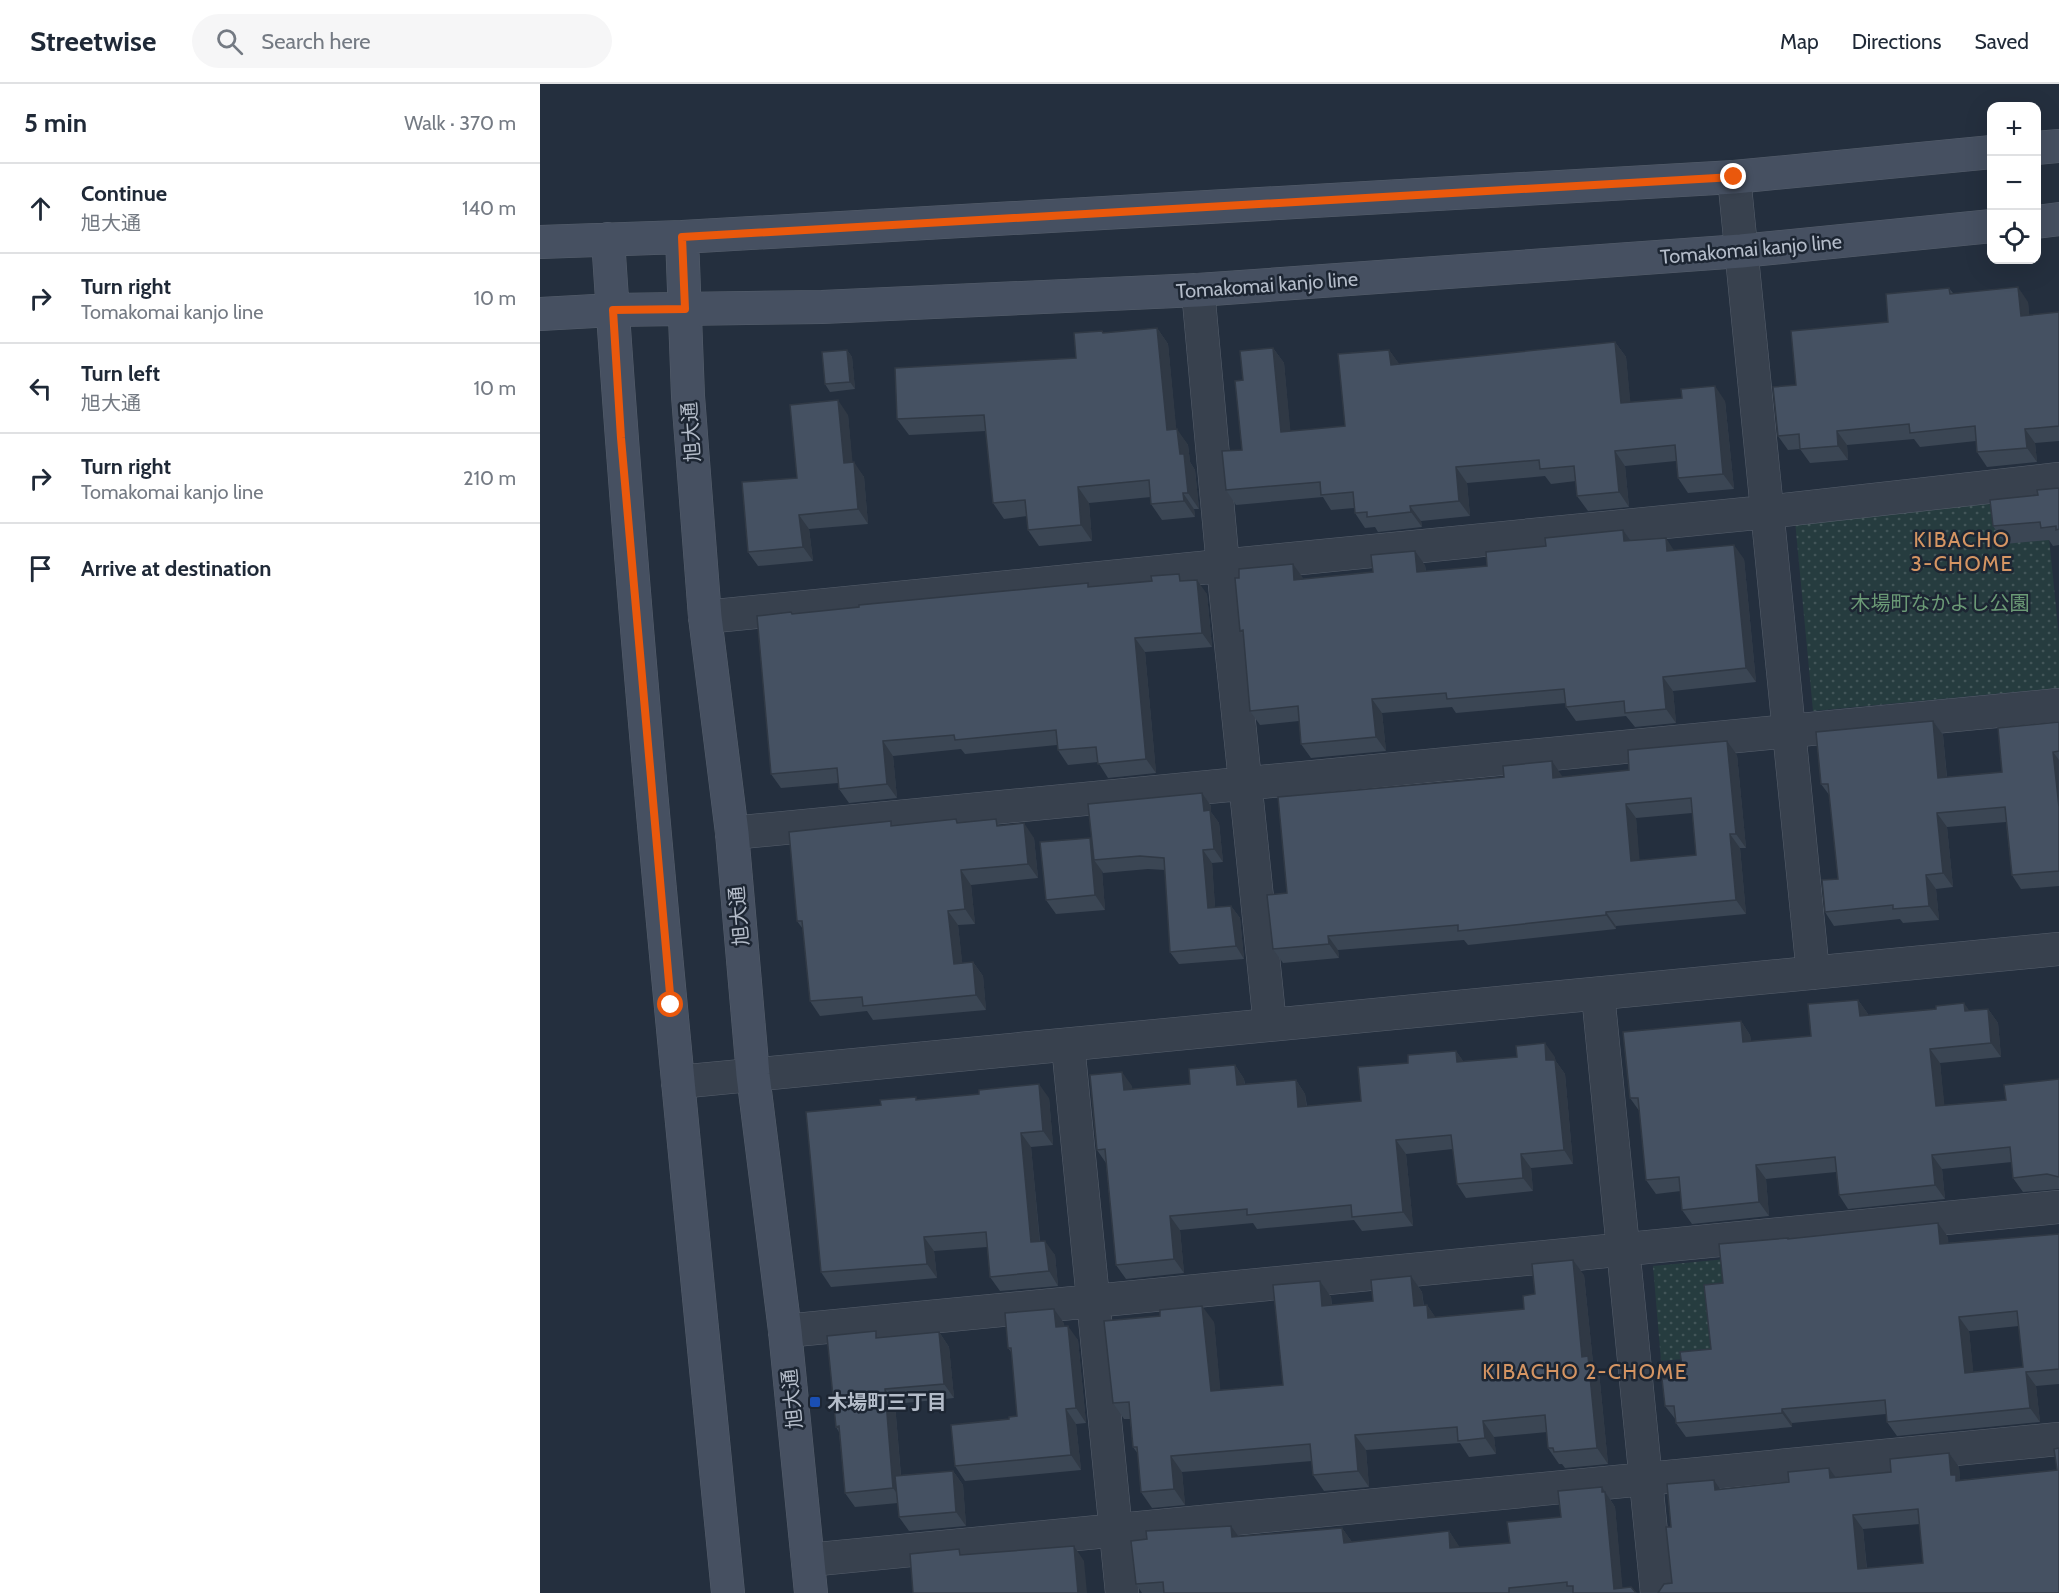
<!DOCTYPE html>
<html lang="en">
<head>
<meta charset="utf-8">
<style>
	body { margin:0; font-family:Cabin,"Noto Sans JP",sans-serif; background:#f6f6f7; color:#1f2937 }
	.controls { position:absolute; right:18px; top:18px; display:grid; overflow:hidden; border-radius:12px; box-shadow:0 6px 24px #0002 }
	.controls button { width:54px; height:54px; display:grid; place-items:center; padding:0; border:0; border-bottom:2px solid #e0e1e3; background:#fff; color:#1f2937; font:30px sans-serif }
	.stop { position:absolute; width:18px; height:18px; margin:-14px; border:4px solid #ea580c; border-radius:50%; background:#fff }
	.stop.end { background:#ea580c; border-color:#fff; box-shadow:0 2px 6px #0008 }
	.list { margin:0; padding:0; list-style:none }
	h2 { display:flex; justify-content:space-between; align-items:center; height:78px; margin:0; padding:0 24px; font-size:26px }
	h2 small { font-size:20px; font-weight:400; color:#747a83 }
	.list li { display:grid; grid-template-columns:39px 1fr auto; gap:18px; align-items:center; box-sizing:border-box; height:90px; padding:0 24px; border-top:2px solid #e0e1e3 }
	.list b { display:block; font-size:22px; white-space:nowrap }
	.list p { margin:0; font-size:20px; white-space:nowrap; color:#747a83 }
	.list em { font-size:20px; font-style:normal; color:#747a83 }
	.icon { flex:none; width:33px; height:33px; fill:none; stroke:currentColor; stroke-width:2; stroke-linecap:round; stroke-linejoin:round }
	.map { position:relative; flex:none; width:1519px; height:1509px; overflow:hidden }
	header { display:flex; align-items:center; gap:36px; box-sizing:border-box; height:84px; padding:0 30px; background:#fff; border-bottom:2px solid #e0e1e3 }
	header strong { font-size:28px }
	nav { display:flex; gap:33px; margin-inline-start:auto; font-size:21px }
	.search { width:420px; height:54px; background:#f6f6f7; display:flex; align-items:center; gap:15px; box-sizing:border-box; padding:0 21px; border-radius:33px; color:#747a83; font-size:22px }
	main { display:flex }
	aside { flex:1; background:#fff }
	.map>svg:first-child { display:block }
	.green { fill:url(#green-dots) }
	.lines { fill:none; stroke-linecap:round; stroke-linejoin:round }
	.street-casing { stroke:#565f6c; stroke-width:34 }
	.secondary-casing { stroke:#565f6c; stroke-width:34 }
	.street { stroke:#38414e; stroke-width:33 }
	.secondary { stroke:#465061; stroke-width:33 }
	.wall { fill:#3b4654; fill-rule:evenodd }
	.shaded-wall { fill:#303945 }
	.building { fill:#455162; stroke:#303945; stroke-width:1.5; fill-rule:evenodd }
	.route { stroke:#ea580c; stroke-width:8 }
	.transit-dot { fill:#1a4fb4; stroke:#1d2633; stroke-width:2 }
	.labels { text-anchor:middle; dominant-baseline:central; stroke-width:5; stroke-linejoin:round; paint-order:stroke }
	.street-label { font-size:20px; fill:#b4bcc9; stroke:#1d2633 }
	.park-label { font-size:20px; fill:#6b9a76; stroke:#1d2633 }
	.poi-label { font-size:20px; font-weight:bold; fill:#b4bcc9; stroke:#1d2633; text-anchor:start }
	.neighbourhood-label { font-size:21px; letter-spacing:1.5px; fill:#d59563; stroke:#1d2633 }
</style>
</head>
<body>
<header>
<strong>Streetwise</strong>
<div class="search"><svg class="icon" aria-label="search" viewBox="0 0 24 24"><circle cx="10" cy="10" r="6"/><path d="M15 15l6 6"/></svg>Search here</div>
<nav><a>Map</a><a>Directions</a><a>Saved</a></nav>
</header>
<main>
<aside>
<h2>5 min<small>Walk · 370 m</small></h2>
<ul class="list">
<li><svg class="icon" aria-label="ahead" viewBox="0 0 24 24"><path d="M12 20V5M6 11l6-6 6 6"/></svg><div><b>Continue</b><p>旭大通</p></div><em>140 m</em></li>
<li><svg class="icon" aria-label="right" viewBox="0 0 24 24"><path d="M7 20v-9h11M14 6l5 5-5 5"/></svg><div><b>Turn right</b><p>Tomakomai kanjo line</p></div><em>10 m</em></li>
<li><svg class="icon" aria-label="left" viewBox="0 0 24 24"><path d="M17 20v-9H6M10 6l-5 5 5 5"/></svg><div><b>Turn left</b><p>旭大通</p></div><em>10 m</em></li>
<li><svg class="icon" aria-label="right" viewBox="0 0 24 24"><path d="M7 20v-9h11M14 6l5 5-5 5"/></svg><div><b>Turn right</b><p>Tomakomai kanjo line</p></div><em>210 m</em></li>
<li><svg class="icon" aria-label="arrive" viewBox="0 0 24 24"><path d="M6 21V4h12l-3 4 3 4H6"/></svg><div><b>Arrive at destination</b></div></li>
</ul>
</aside>
<div class="map">
<svg width="1519" height="1509" viewBox="0 0 1519 1509">
	<defs>
		<pattern id="green-dots" width="8" height="8" patternUnits="userSpaceOnUse" patternTransform="scale(1.5)"><rect width="8" height="8" fill="#263c3f"/><path d="M2 2h.1M6 6h.1" fill="none" stroke="#435659" stroke-width="1.8" stroke-linecap="round"/></pattern>
	</defs>
	<rect width="100%" height="100%" fill="#242f3e"/>
	<!-- green -->
	<path class="green" d="M1505,414l14,139v51l-246,23 -18,-190z
		M1186,1175l-9,97 -56,5 -8,-95z"/>
	<g class="lines">
		<defs>
			<path id="street" d="M1194,93l79,796
				M658,206l25,276 47,459
				M165,533l1061,-105 293,-33
				M192,749l1327,-128
				M1058,910l59,599
				M528,961l54,548
				M138,998l1381,-133
				M245,1247l1274,-124
				M268,1476l1251,-121"/>
			<path id="secondary" d="M1496,64l23,-2
				M1496,138l23,-3
				M142,153l6,159 17,221 27,216 21,242 32,256 26,262
				M68,155c29,452 76,903 120,1354
				M0,158l142,-5 1052,-60 258,-25
				M0,230l73,-4 209,-3 376,-17 543,-39 251,-25"/>
		</defs>
		<!-- street casing -->
		<use href="#street" class="street-casing"/>
		<!-- secondary casing -->
		<use href="#secondary" class="secondary-casing"/>
		<!-- street -->
		<use href="#street" class="street"/>
		<!-- secondary -->
		<use href="#secondary" class="secondary"/>
	</g>
	<!-- wall -->
	<path class="wall" d="M1409,204l4,5 75,9 1,14 30,-4v129l-24,2 2,19 -50,5 -10,-15 -1,-11 -56,6 -6,-8 -67,6 1,15 -38,3 -10,-14 -12,1 -10,-14 18,-51 92,-63z
		M617,244l11,16 8,85 12,16 2,17 5,8 4,39h-5l1,8 -33,3 -11,-16v-7l-62,6 3,38 -53,5 -11,-16 -1,-14 -23,3 -11,-16 -7,-72 -77,4 -12,-16 179,-61 26,-27 2,2z
		M1075,258l11,15 4,45 95,-1 9,88 -46,4 -10,-15 -2,-17 -51,5 4,41 -41,4 -11,-15 -1,-15 -25,3 -6,-8 -78,7 3,33 -49,5 1,6 -44,5 -3,-5 -10,1 -10,-15 -1,-5 -23,2 -8,-13 -87,8 -10,-15 16,-40 1,-70 30,-32 11,15 6,68 55,-5 44,-76 10,14z
		M307,266l5,7 3,32 -25,3 -5,-8z
		M308,331l4,47 12,15 4,47 -59,5 4,32 -55,5 -10,-14 49,-74z
		M1519,404v57l-6,1 -4,-6 -44,4 -12,-18 45,-31z
		M1083,446l8,11 43,9 70,9 12,123 -83,9 3,32 -41,4 -9,-11 -50,5 -10,-14v-4l-110,10 -4,-6 -70,6 4,38 -75,7 -10,-14 -2,-23 -39,4 -10,-14 -6,-75 -4,-5 -1,-53 54,-14 10,15 70,-7 52,-7 1,7 61,-6 59,-20z
		M644,497l23,13 5,53 -67,5 11,121 -48,5 -10,-16 -30,3 -10,-15 -1,-5 -92,9 -4,-5 -68,7 4,42 -48,5 -10,-14 -1,-6 -57,5 -10,-14 20,-162 2,2 298,-27z
		M1393,637l10,14 4,42 55,-5 57,-50v164l-38,3 -9,-14 -6,-53 -59,5 6,60 -17,2 3,31 -36,3 -3,-4 -66,7 -9,-14 13,-33 -8,-83 -9,-12z
		M1197,671l9,93h-6l6,66 -130,12v3l-148,16 -4,-5 -126,10 1,8 -56,5 -10,-14 14,-56 275,-117v1l67,-7zM1152,729l4,42 -57,6 -3,-43z
		M662,709l9,13v6l8,11 4,39 -11,1 3,44 16,-1 9,12 4,41 -65,5 -9,-12 -5,-82 -17,-1 -45,4 -1,-2 3,39 -49,4 -10,-14 46,-59z
		M419,739l41,2 34,13 4,40 -67,7 4,39 -17,1 4,38 11,-1 10,14 3,34 -113,10 -6,-9 -47,5 -10,-15 -7,-72 -6,-8 97,-95z
		M1318,916l10,14v2l120,-7 10,14 3,34 -61,6 4,42 62,-5 53,-21v110l-36,3 -10,-14 -1,-16 -70,7 3,30 -97,10 -9,-14 -3,-23 -70,7 3,37 -77,8 -10,-14 -1,-19 -25,3 -10,-14 -6,-68 -10,-14 111,-77 9,14 1,7 60,-6z
		M916,967l7,10 92,-4v3l10,14 8,90 -42,4 2,23 -67,7 -9,-14 -4,-35 -47,5 7,72 -51,5 -8,-11 -97,9 -4,-6 -73,7 4,43 -58,6 -10,-14 -10,-102 -9,-13 35,-64v3l58,-5 45,-19 9,14 1,5 51,-4 9,14 2,12 54,-5 47,-38z
		M509,1014l4,47 -22,2 9,94 15,14 3,31 -58,5 -10,-14 -3,-30 -53,4 3,27 -106,9 -10,-15 60,-167 37,-5z
		M1519,1150v150l-23,2 4,36 -143,14 -10,-14 -1,-8 -94,9v4l-106,10 -10,-14v-3l-11,-14 6,-28 11,-12 29,-17 12,-66 66,-44 159,-2v6zM1479,1242l4,41 -50,5 -4,-41z
		M1044,1191l9,88 6,9 9,92 -43,4 -3,-4h-3l-11,-16 -1,-16 -53,5 2,17 -27,3 -9,-14 -94,7 3,37 -45,4 -11,-16 -1,-14 -130,11 3,33 -33,3 -11,-16 -3,-38 -5,-7 -3,-28h-6l-11,-16 101,-81 6,68 63,-5 37,-104 11,16 1,8 41,-4 38,-25 11,16 2,14 3,-1 8,12 89,-8 11,-15z
		M524,1239v3l14,14 8,83 -10,1 5,46 -116,11 -10,-15 54,-47 8,-3 -5,-63 -4,-5z
		M399,1248l10,15 5,51 -59,6 6,71 52,-4 10,14 3,41 -57,5 -10,-14 -1,-14 -43,4 -10,-14 -6,-61 -3,-5 44,-89z
		M1409,1369l10,14 1,13 97,-10 2,123 -387,-10 -1,-56 49,-38 171,-17zM1380,1440l3,39 -56,6 -4,-40z
		M1062,1403l13,20 7,81 14,5h-494l-6,-9 103,-47 103,-9 10,14 97,-11 10,16 51,-4 51,-26z"/>
	<!-- shaded-wall -->
	<path class="shaded-wall" d="M1478,203l10,15 3,29 -10,-15z
		M617,244l11,16 10,102 -11,-16z
		M1075,258l11,15 6,61 -11,-15z
		M733,264l11,15 8,84 -11,-15z
		M307,266l5,7 3,32 -5,-7z
		M849,266l11,15h-9z
		M1175,302l10,15 9,88 -11,-15z
		M298,316l10,15 6,62 -10,-14z
		M637,345l11,16 2,17 5,8 4,39 -11,-16 -8,-39z
		M1485,345l10,14 2,19 -10,-14z
		M1297,347l10,14 1,15 -10,-14z
		M1075,367l10,15 4,41 -10,-15z
		M314,378l10,15 4,47 -10,-15z
		M916,383l11,16 3,33 -11,-15z
		M538,403l11,16 3,38 -11,-16z
		M643,409l11,16 1,8 -11,-16z
		M870,422l11,15 1,6 -11,-15z
		M259,431l10,14 4,32 -10,-14z
		M1083,446l10,14 -9,-3z
		M1126,454l9,14 -8,-1z
		M1194,461l10,14 12,123 -10,-14z
		M875,467l10,14 2,21 -10,-14z
		M753,480l10,14 1,16 -10,-14z
		M657,496l10,14 5,53 -10,-14z
		M595,554l10,14 11,121 -10,-14z
		M1123,593l10,14 3,32 -10,-14z
		M832,615l10,14 4,38 -10,-14z
		M1393,637l10,14 5,57 -10,-14z
		M343,657l10,15 4,42 -10,-14z
		M1187,657l10,14 9,93 -10,-14z
		M1513,668l6,8v47z
		M1012,677l10,15 1,16 -10,-14z
		M662,709l9,13v6l8,11 4,39 -9,-13 -10,-38z
		M1086,720l10,14 5,58 -10,-15z
		M1397,729l10,14 6,60 -10,-14z
		M484,739l10,15 4,40 -10,-14z
		M1190,750l10,14 6,66 -10,-14z
		M550,754l10,15 -6,7 8,11 3,39 -10,-15z
		M663,766l9,13 4,58 -8,-13z
		M421,786l10,15 4,39 -10,-15z
		M1386,791l10,14 3,31 -10,-14z
		M691,822l9,12 4,41 -8,-13z
		M408,827l10,14 6,53 -10,-14z
		M1066,828l10,14v3l-10,-14z
		M788,852l10,14 1,8 -10,-14z
		M433,878l10,14 3,34 -10,-15z
		M1318,916l10,14 1,17 -9,-15z
		M1424,919l10,14 -9,-6z
		M1448,925l10,14 3,34 -10,-14z
		M1201,937l9,14 3,21 -10,-14z
		M1005,959l10,14 1,17 -10,-14z
		M1390,965l10,14 6,57 -10,-14z
		M916,967l10,14 -9,-3z
		M1015,976l10,14 8,90 -9,-14z
		M695,981l9,14 2,20 -9,-14z
		M582,988l10,14 2,18 -10,-14z
		M756,996l9,14 3,27 -10,-14z
		M499,1000l10,14 4,47 -10,-14z
		M481,1049l10,14 10,109 -10,-14z
		M856,1056l10,14 7,72 -10,-14z
		M981,1070l10,14 2,23 -10,-13z
		M1392,1071l10,14 3,30 -10,-14z
		M1216,1081l10,14 3,37 -10,-14z
		M630,1132l10,14 4,43 -10,-14z
		M1398,1139l10,14 2,21 -10,-14z
		M384,1153l10,14 3,27 -10,-14z
		M505,1157l10,14 3,31 -9,-15z
		M1033,1176l11,15 9,88 6,9 9,92 -11,-16 -15,-91z
		M871,1192l11,16 3,30 -11,-16z
		M780,1197l11,16 2,24 -11,-15z
		M887,1221l11,16 -10,-3z
		M662,1222l12,16 8,85 -11,-16z
		M514,1225l10,14 2,18 -10,-14z
		M1419,1233l10,14 6,56 -10,-14z
		M528,1242l10,14 8,83 -10,-15z
		M399,1248l10,15 5,51 -10,-14z
		M1486,1288l10,14 4,36 -10,-14z
		M345,1305l10,15 8,98 -10,-14z
		M526,1325l10,15 5,46 -10,-15z
		M1242,1325l10,14v4l-10,-14z
		M943,1337l11,16 2,17 -11,-16z
		M815,1351l11,15 3,37 -11,-16z
		M1409,1369l10,14 2,21 -10,-13z
		M631,1372l11,16 3,33 -11,-16z
		M1289,1384l10,14 -9,-4z
		M413,1387l10,14 3,41 -10,-14z
		M1174,1396l10,15 -9,-5z
		M1062,1403l13,20 8,86 -9,-4z
		M1313,1431l10,14 5,55 -10,-15z
		M691,1442l10,14 -9,-3z
		M802,1444l10,14 -8,1z
		M909,1447l10,15 1,17 -10,-15z
		M534,1462l10,15 3,32h-9z"/>
	<!-- building -->
	<path class="building" d="M1478,203l3,29 38,-4v114l-34,3 2,19 -50,4 -2,-26 -65,7 -1,-9 -72,7 1,15 -38,3 -1,-15 -21,2 -5,-49 23,-2 -5,-54 97,-9 -2,-28 63,-6 1,6z
		M617,244l10,102 10,-1 3,25h4l4,39h-5l1,8 -33,3 -2,-24 -71,7 3,38 -53,5 -3,-30 -32,3 -9,-88 -87,4 -2,-51 181,-10 -2,-25 28,-2 1,2z
		M1075,258l6,61 61,-5 -1,-9 34,-3 8,88 -45,4 -3,-33 -60,6 4,41 -42,4 -3,-30 -34,3 -1,-9 -83,7 3,34 -49,5 1,6 -44,5v-5l-12,1 -2,-21 -32,3 -1,-13 -94,8 -4,-39 20,-1 -7,-69 8,-1 -3,-29 33,-3 8,84 64,-6 -7,-72 51,-4 2,15z
		M307,266l3,32 -25,2 -3,-32z
		M298,316l6,63 10,-1 4,47 -59,6 4,32 -55,5 -6,-70 55,-4 -7,-73z
		M1519,404v41l-3,1v-4l-15,2 -1,-6 -47,4 -3,-26 48,-5 -1,-5z
		M1083,446l1,11 42,-3 1,13 67,-6 12,123 -83,9 3,32 -41,4 -1,-12 -58,6 -2,-18 -117,10 -1,-6 -74,6 4,38 -75,7 -3,-38 -48,5 -7,-81 -3,1 -5,-53h4v-9l54,-5 1,16 79,-8 -2,-17 44,-4 2,21 70,-6 -1,-14 60,-6 -1,-8z
		M639,490l1,7 17,-1 5,53 -67,5 11,121 -48,5 -2,-17 -38,3 -2,-20 -101,10 -1,-5 -71,6 4,43 -48,5 -2,-21 -66,6 -14,-158 34,-4 1,2 67,-7v-2l229,-22v4l64,-6 -1,-5z
		M1393,637l5,57 64,-6 -4,-44 61,-6v29l-6,1 6,55v64l-47,4 -7,-68 -68,6 6,60 -17,2 3,31 -36,3v-4l-68,7 -3,-32 16,-1 -10,-95h-7l-5,-52z
		M1187,657l9,93h-6l6,66 -130,12v3l-148,16v-6l-130,11 1,8 -56,5 -6,-54 20,-2 -9,-96 226,-20 -1,-11 49,-5 1,17 76,-8 -1,-20zM1151,714l5,57 -65,6 -5,-57z
		M662,709l2,18 6,-1 4,39 -11,1 5,58 23,-2 5,40 -66,6 -6,-94 -24,-2 -46,4 -6,-56z
		M416,735l1,4 39,-4 1,7 27,-3 4,41 -67,6 4,39 -17,2 6,53 19,-2 3,33 -113,11 -1,-9 -52,4 -8,-80h-5l-8,-89 102,-11v5z
		M550,754l5,57 -49,5 -6,-58z
		M1318,916l2,16 76,-7v-3l28,-3 1,8 23,-2 3,34 -61,6 6,57 70,-6 -2,-15 55,-6v98l-12,-3 -34,4 -3,-31 -78,8 3,30 -96,10 -4,-38 -79,8 3,37 -77,8 -3,-33 -33,3 -8,-82h-8l-7,-66 118,-11 2,21 68,-6 -3,-32z
		M1005,959l1,17h9l9,90 -43,4 2,24 -66,6 -6,-49 -55,5 7,72 -51,5 -1,-12 -104,10v-6l-77,7 4,43 -58,6 -11,-116 -8,1 -7,-75 32,-3 2,18 66,-6 -1,-15 46,-4 2,20 59,-5 2,27 63,-6 -3,-34 50,-4v-8l48,-4 1,11 60,-5 -1,-11z
		M499,1000l4,47 -22,2 10,109 14,-1 4,30 -59,6 -4,-45 -62,5 3,27 -106,8 -15,-160 75,-7 -1,-5 36,-3v3l63,-6v-4z
		M1398,1139l2,21 119,-10v135l-33,3 4,36 -143,14 -2,-22 -103,9v4l-106,10 -2,-17h-9l-3,-27 9,-1v-10l11,-2 -2,-14 31,-3 -7,-64 19,-2 -4,-39 69,-6v1zM1477,1227l6,56 -58,6 -6,-56z
		M1033,1176l9,97 6,-1 9,92 -43,4 -1,-4h-5l-3,-33 -62,6 2,17 -27,3 -1,-14 -102,8 3,36 -45,4 -3,-31 -139,12 3,33 -33,3 -4,-45h-4l-4,-45 -16,1 -9,-82 56,-5v-6l42,-4 9,85 72,-6 -10,-100 47,-4 2,25 51,-5 -2,-21 40,-4 3,30 13,-1 1,13 96,-9 -1,-13 12,-2 -3,-30z
		M512,1225h2l2,18 12,-1 8,82 -10,1 5,46 -116,11 -4,-41 58,-6v-2l8,-1 -6,-68h-3l-3,-35z
		M336,1247v7l63,-6 5,52 -59,5 8,99 -48,5 -6,-67 -3,1 -9,-91z
		M1519,1364v145h-401l6,-9 8,-1 -6,-56h5l-4,-43 47,-4 1,10 74,-8 -1,-10 41,-4 1,10 61,-6 -1,-13 59,-6 2,22h5v6l101,-11 -3,-21zM1378,1425l5,54 -65,6 -5,-54z
		M413,1387l3,41 -57,5 -4,-41z
		M1062,1403v5h3l9,97 17,-2 5,6h-63v-7h-6v-4l-58,6v5h-345l-1,-11 -27,2 -5,-43 16,-2 -1,-8 85,-5 1,11 110,-9 2,15 105,-12 1,17 60,-5 -3,-21 54,-5 -3,-26z
		M534,1462l4,47h-165l-3,-39 49,-5 1,6z"/>
	<g class="lines">
		<!-- route -->
		<path class="route" d="M131,921l-50,-567 -8,-128 72,-1 -3,-72 1052,-60"/>
	</g>
	<!-- markers -->
	<rect class="transit-dot" x="269" y="1312" width="12" height="12" rx="3"/>
	<g class="labels">
		<!-- street labels -->
		<g class="street-label">
			<text transform="translate(1211 165) rotate(-5)">Tomakomai kanjo line</text>
			<text transform="translate(727 201) rotate(-4)">Tomakomai kanjo line</text>
			<text transform="translate(151 348) rotate(-94)">旭大通</text>
			<text transform="translate(199 832) rotate(-95)">旭大通</text>
			<text transform="translate(252 1315) rotate(-96)">旭大通</text>
		</g>
		<!-- park labels -->
		<g class="park-label">
			<text x="1400" y="519">木場町なかよし公園</text>
		</g>
		<!-- poi labels -->
		<g class="poi-label">
			<text x="287" y="1318">木場町三丁目</text>
		</g>
		<!-- neighbourhood labels -->
		<g class="neighbourhood-label">
			<text x="1422" y="455">KIBACHO<tspan x="1422" dy="24">3-CHOME</tspan></text>
			<text x="1045" y="1287">KIBACHO 2-CHOME</text>
		</g>
	</g>
</svg>
<div class="controls">
<button>+</button>
<button>−</button>
<button><svg class="icon" aria-label="locate" viewBox="0 0 24 24"><circle cx="12" cy="12" r="6"/><path d="M12 2v4M12 18v4M2 12h4M18 12h4"/></svg></button>
</div>
<div class="stop" style="left:131px;top:921px"></div>
<div class="stop end" style="left:1194px;top:93px"></div>
</div>
</main>
</body>
</html>
